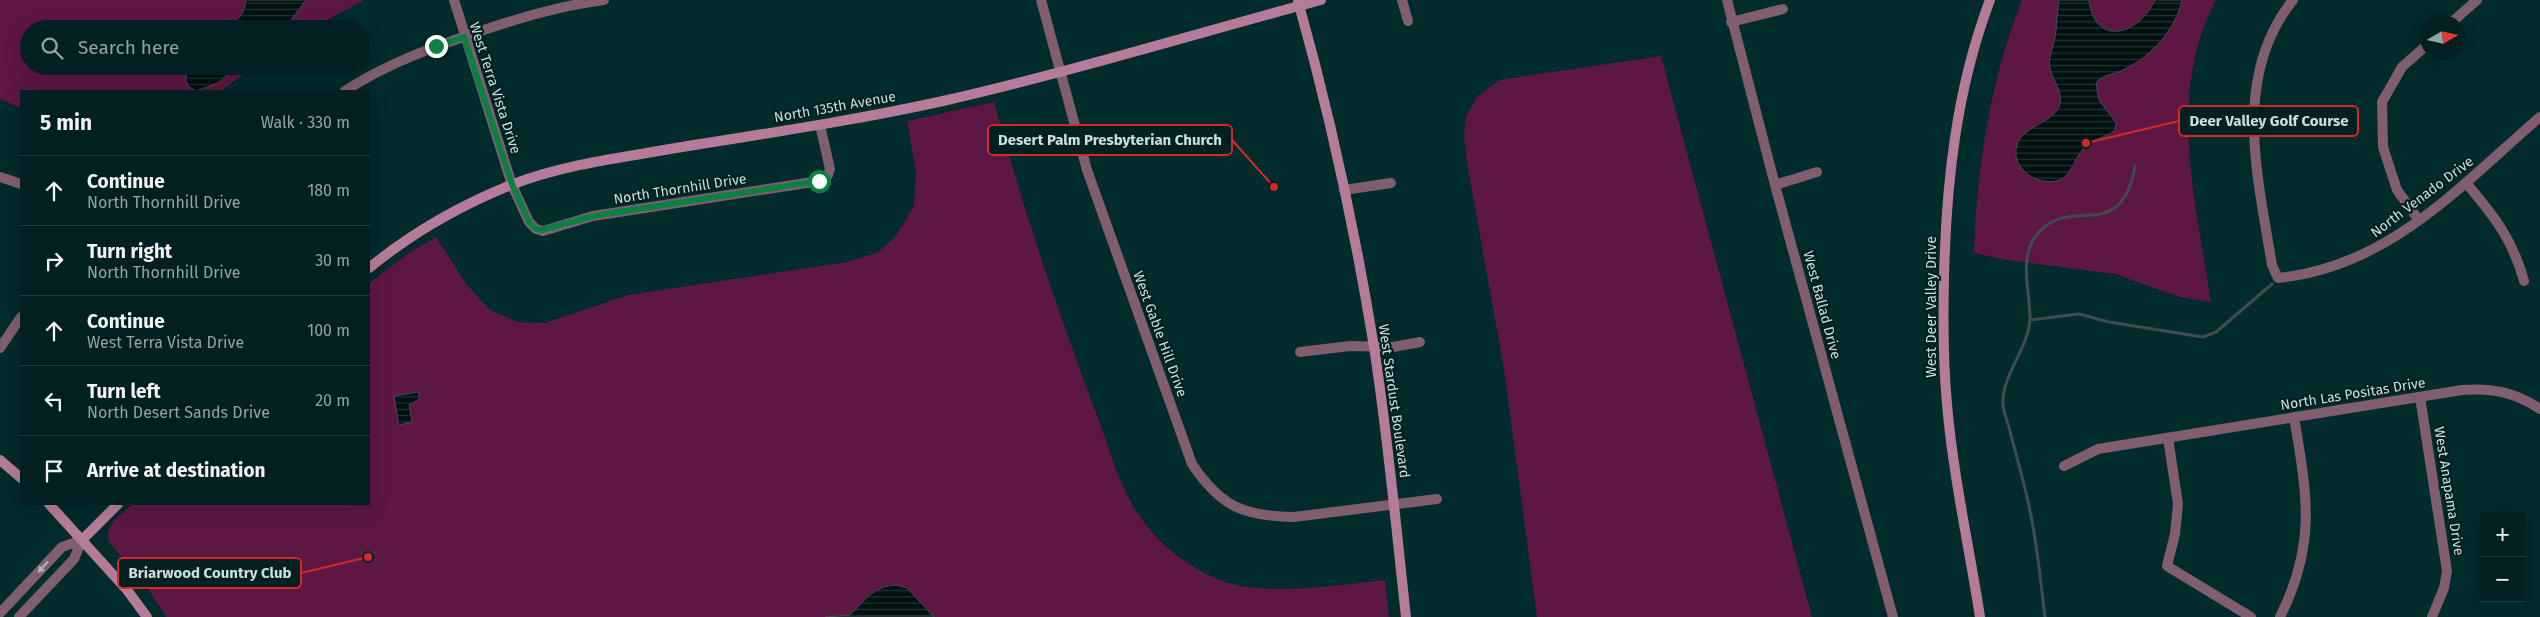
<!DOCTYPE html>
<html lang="en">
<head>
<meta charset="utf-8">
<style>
	body { margin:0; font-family:"Fira Sans",sans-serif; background:#102d2e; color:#f1f3f6 }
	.controls { position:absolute; right:15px; bottom:15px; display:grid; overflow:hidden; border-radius:0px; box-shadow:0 5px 20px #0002 }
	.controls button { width:45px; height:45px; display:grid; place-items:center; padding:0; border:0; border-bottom:1px solid #233e3f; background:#022021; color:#f1f3f6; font:25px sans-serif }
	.compass { position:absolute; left:2420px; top:15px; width:45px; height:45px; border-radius:50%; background:#022021; box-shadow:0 5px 20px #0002; rotate:81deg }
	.stop { position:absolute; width:15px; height:15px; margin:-11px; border:4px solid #0b8043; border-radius:50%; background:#fff }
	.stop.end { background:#0b8043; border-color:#fff; box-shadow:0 1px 5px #0008 }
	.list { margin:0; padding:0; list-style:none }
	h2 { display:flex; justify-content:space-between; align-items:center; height:65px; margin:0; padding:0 20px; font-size:21px }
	h2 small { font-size:16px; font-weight:400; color:#96a3a5 }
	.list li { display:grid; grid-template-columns:32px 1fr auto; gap:15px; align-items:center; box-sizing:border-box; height:70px; padding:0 20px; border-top:1px solid #233e3f }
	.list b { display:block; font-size:19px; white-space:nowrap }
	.list p { margin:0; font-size:16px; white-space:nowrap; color:#96a3a5 }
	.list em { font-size:16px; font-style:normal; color:#96a3a5 }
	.icon { flex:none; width:28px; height:28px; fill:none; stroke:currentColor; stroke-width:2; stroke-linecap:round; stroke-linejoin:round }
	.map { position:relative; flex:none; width:2540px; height:617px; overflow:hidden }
	.search { position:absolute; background:#022021; box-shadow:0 5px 20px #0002; left:20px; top:20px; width:350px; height:55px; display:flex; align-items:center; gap:12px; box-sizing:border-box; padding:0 18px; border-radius:28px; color:#96a3a5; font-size:19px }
	.panel { position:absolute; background:#022021; box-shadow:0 5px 20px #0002; left:20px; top:90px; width:350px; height:415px; border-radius:0px }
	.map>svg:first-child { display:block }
	.grass { fill:#5d1743 }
	.water { fill:url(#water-rules); stroke:#3e4e4e }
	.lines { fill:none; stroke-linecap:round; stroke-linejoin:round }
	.stream { stroke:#3e4e4e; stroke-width:3 }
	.street { stroke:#815d70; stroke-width:10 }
	.secondary { stroke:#b57c9a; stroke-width:10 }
	.oneway { fill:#b1b2b8 }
	.route { stroke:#0b8043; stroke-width:6 }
	.labels { text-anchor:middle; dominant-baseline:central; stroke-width:4.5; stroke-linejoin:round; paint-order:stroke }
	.street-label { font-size:14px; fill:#cbdfdf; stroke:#032121 }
	.leader { fill:none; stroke:#d62828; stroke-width:2 }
	.callout-dot { fill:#d62828; stroke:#032121; stroke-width:2 }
	.callout { fill:#032121; stroke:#d62828; stroke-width:2 }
	.callout-label { font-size:15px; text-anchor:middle; font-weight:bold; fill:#cbdfdf }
</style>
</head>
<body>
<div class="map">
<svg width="2540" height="617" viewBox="0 0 2540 617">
	<defs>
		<pattern id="water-rules" width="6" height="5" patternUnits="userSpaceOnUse" patternTransform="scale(1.25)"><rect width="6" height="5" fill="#011010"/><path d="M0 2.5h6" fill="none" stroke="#253232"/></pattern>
	</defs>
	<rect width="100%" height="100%" fill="#022b2c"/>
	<!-- grass -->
	<path class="grass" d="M0,0h364l-53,29h-282v37h225l-33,25h-200v17l-21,-9z
		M2022,0h194c-50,95 -20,202 -5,302l-31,-5 -65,-23 -109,-14 -32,-7c3,-86 16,-172 48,-253z
		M1661,56l151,561h-275l-33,-248 -37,-206 -3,-27 2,-20 11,-19 22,-17z
		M994,102c28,104 63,207 101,308 14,36 23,76 46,108 17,25 44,46 72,59 45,22 123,8 172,3l4,37h-1223l-21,-33 -36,-42c-5,-18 12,-27 23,-38h237v-221l44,-33 23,-13 31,48 23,25 28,12 27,1 83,-28 219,-33 30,-9 18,-16 19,-31 2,-33 -9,-52z"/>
	<!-- water -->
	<path class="water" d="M246,0h60l-22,29h-65c16,-6 25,-11 27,-29z
		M2059,0h30c6,48 50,35 66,0h27c-6,29 -31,57 -59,70 -9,5 -21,4 -27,13l3,17 17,23 -1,7c-9,8 -21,8 -29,16 -17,16 -13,40 -43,35 -7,-1 -15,-6 -20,-11 -6,-7 -9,-16 -6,-25 6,-20 38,-22 43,-41 3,-14 -8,-24 -10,-36 -2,-10 3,-21 5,-30 2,-13 2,-25 4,-38z
		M188,66h49l-19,17 -22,8 -8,-5 -2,-6z
		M419,392v7l-10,6 3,17 -13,3 -5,-29z
		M896,585l11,3 27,29h-109l25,-2c15,-14 23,-29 46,-30z"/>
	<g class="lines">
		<!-- stream -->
		<path class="stream" d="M2030,320l49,-6 30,8 94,15 13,-5 56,-48
			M2045,617c-5,-41 -9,-84 -19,-124 -5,-21 -11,-42 -16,-62 -2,-8 -6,-18 -7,-26 -2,-30 26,-56 27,-87 0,-26 -11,-58 5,-81 32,-46 86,11 100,-71"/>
		<!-- street -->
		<path class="street" d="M454,0l58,185 17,37 7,7 7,2 50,-15 226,-35 9,-6 2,-6 -10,-44
			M1041,0l46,170 105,294c29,43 51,52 102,53l143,-18
			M1402,0l6,21
			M1727,0l48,185 118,432
			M2293,0c-62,77 -35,177 -21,265l6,13c111,-11 182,-92 262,-161
			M1731,22l52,-13
			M2452,22l25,-22
			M345,91c36,-24 78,-40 118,-54 47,-16 93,-31 141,-37
			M0,177l21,7
			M2467,184c27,32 46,56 57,97
			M1775,185l42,-13
			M1344,190l47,-7
			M2418,219l-21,-29 -14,-43 -1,-45 20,-35 26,-23
			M0,348l21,-31
			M1300,352l50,-6 43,1 27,-5
			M2420,397l27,174 -3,17 -12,29
			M2168,438l10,66 -3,30 -8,32 84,51
			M2064,466l34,-17 364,-59c30,-2 53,2 78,19
			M0,613l62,-66 20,-7
			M19,617l55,-58 8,-19
			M2280,617c37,-74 27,-122 14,-200"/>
		<!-- secondary -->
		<path class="secondary" d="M1298,1c32,114 57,229 76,346 14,90 22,180 32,270
			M369,268c43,-35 90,-62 142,-83 54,-21 114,-28 171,-38 87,-14 175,-27 261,-46 127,-29 252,-67 378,-101
			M0,460l21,18
			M49,504l78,86 20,27
			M82,540l36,-36
			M1980,617c-11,-71 -27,-142 -33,-213 -4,-42 -4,-83 -3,-125 2,-95 12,-189 46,-279"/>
	</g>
	<!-- one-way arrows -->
	<defs><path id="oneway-solid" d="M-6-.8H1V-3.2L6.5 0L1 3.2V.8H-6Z" transform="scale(1.25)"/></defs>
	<use class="oneway" href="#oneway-solid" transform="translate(43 567) rotate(133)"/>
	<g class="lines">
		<!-- route -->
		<path class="route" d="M436,46l28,-9 48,147 17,38 7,7 6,1 51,-14 226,-35"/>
	</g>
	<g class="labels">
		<!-- street labels -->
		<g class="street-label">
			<text transform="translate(495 88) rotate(72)">West Terra Vista Drive</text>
			<text transform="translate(835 107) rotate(-10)">North 135th Avenue</text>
			<text transform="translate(680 189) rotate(-9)">North Thornhill Drive</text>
			<text transform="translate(2422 197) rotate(-37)">North Venado Drive</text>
			<text transform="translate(1822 305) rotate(75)">West Ballad Drive</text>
			<text transform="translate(1931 307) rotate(-90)">West Deer Valley Drive</text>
			<text transform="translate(1160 334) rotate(70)">West Gable Hill Drive</text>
			<text transform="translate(2353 394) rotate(-9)">North Las Positas Drive</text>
			<text transform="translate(1394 401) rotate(82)">West Stardust Boulevard</text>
			<text transform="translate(2449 491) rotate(81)">West Anapama Drive</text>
		</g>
	</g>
	<!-- callouts -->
	<path class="leader" d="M2086 143L2179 121M1274 187L1232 140M368 557L301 573"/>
	<g class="callout-dot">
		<circle cx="2086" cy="143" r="5"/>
		<circle cx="1274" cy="187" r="5"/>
		<circle cx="368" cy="557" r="5"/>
	</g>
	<g class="callout">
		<rect x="2179" y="106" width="179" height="30" rx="5"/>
		<rect x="988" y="125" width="244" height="30" rx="5"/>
		<rect x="118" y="558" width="183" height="30" rx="5"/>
	</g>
	<g class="callout-label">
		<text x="2269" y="126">Deer Valley Golf Course</text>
		<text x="1110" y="145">Desert Palm Presbyterian Church</text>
		<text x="210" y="578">Briarwood Country Club</text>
	</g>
</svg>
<div class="controls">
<button>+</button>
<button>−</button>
</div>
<svg class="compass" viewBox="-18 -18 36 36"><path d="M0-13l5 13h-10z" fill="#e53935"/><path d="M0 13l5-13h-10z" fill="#96a3a5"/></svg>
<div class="stop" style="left:819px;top:181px"></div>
<div class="stop end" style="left:436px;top:46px"></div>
<div class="search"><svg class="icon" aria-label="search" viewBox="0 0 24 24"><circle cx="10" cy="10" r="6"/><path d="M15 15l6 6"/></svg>Search here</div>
<section class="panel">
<h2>5 min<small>Walk · 330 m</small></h2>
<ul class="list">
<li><svg class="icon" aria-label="ahead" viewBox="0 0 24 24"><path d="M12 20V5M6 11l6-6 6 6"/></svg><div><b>Continue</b><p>North Thornhill Drive</p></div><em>180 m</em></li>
<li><svg class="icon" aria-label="right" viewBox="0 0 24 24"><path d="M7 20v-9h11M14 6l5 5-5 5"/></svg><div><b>Turn right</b><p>North Thornhill Drive</p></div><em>30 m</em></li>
<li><svg class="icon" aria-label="ahead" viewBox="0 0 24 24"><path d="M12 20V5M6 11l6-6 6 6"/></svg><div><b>Continue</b><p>West Terra Vista Drive</p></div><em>100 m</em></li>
<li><svg class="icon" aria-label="left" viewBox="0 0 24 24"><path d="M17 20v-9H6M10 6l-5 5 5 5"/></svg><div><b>Turn left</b><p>North Desert Sands Drive</p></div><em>20 m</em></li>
<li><svg class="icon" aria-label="arrive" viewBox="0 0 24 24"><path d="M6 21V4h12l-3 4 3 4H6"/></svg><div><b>Arrive at destination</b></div></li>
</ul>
</section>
</div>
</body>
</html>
